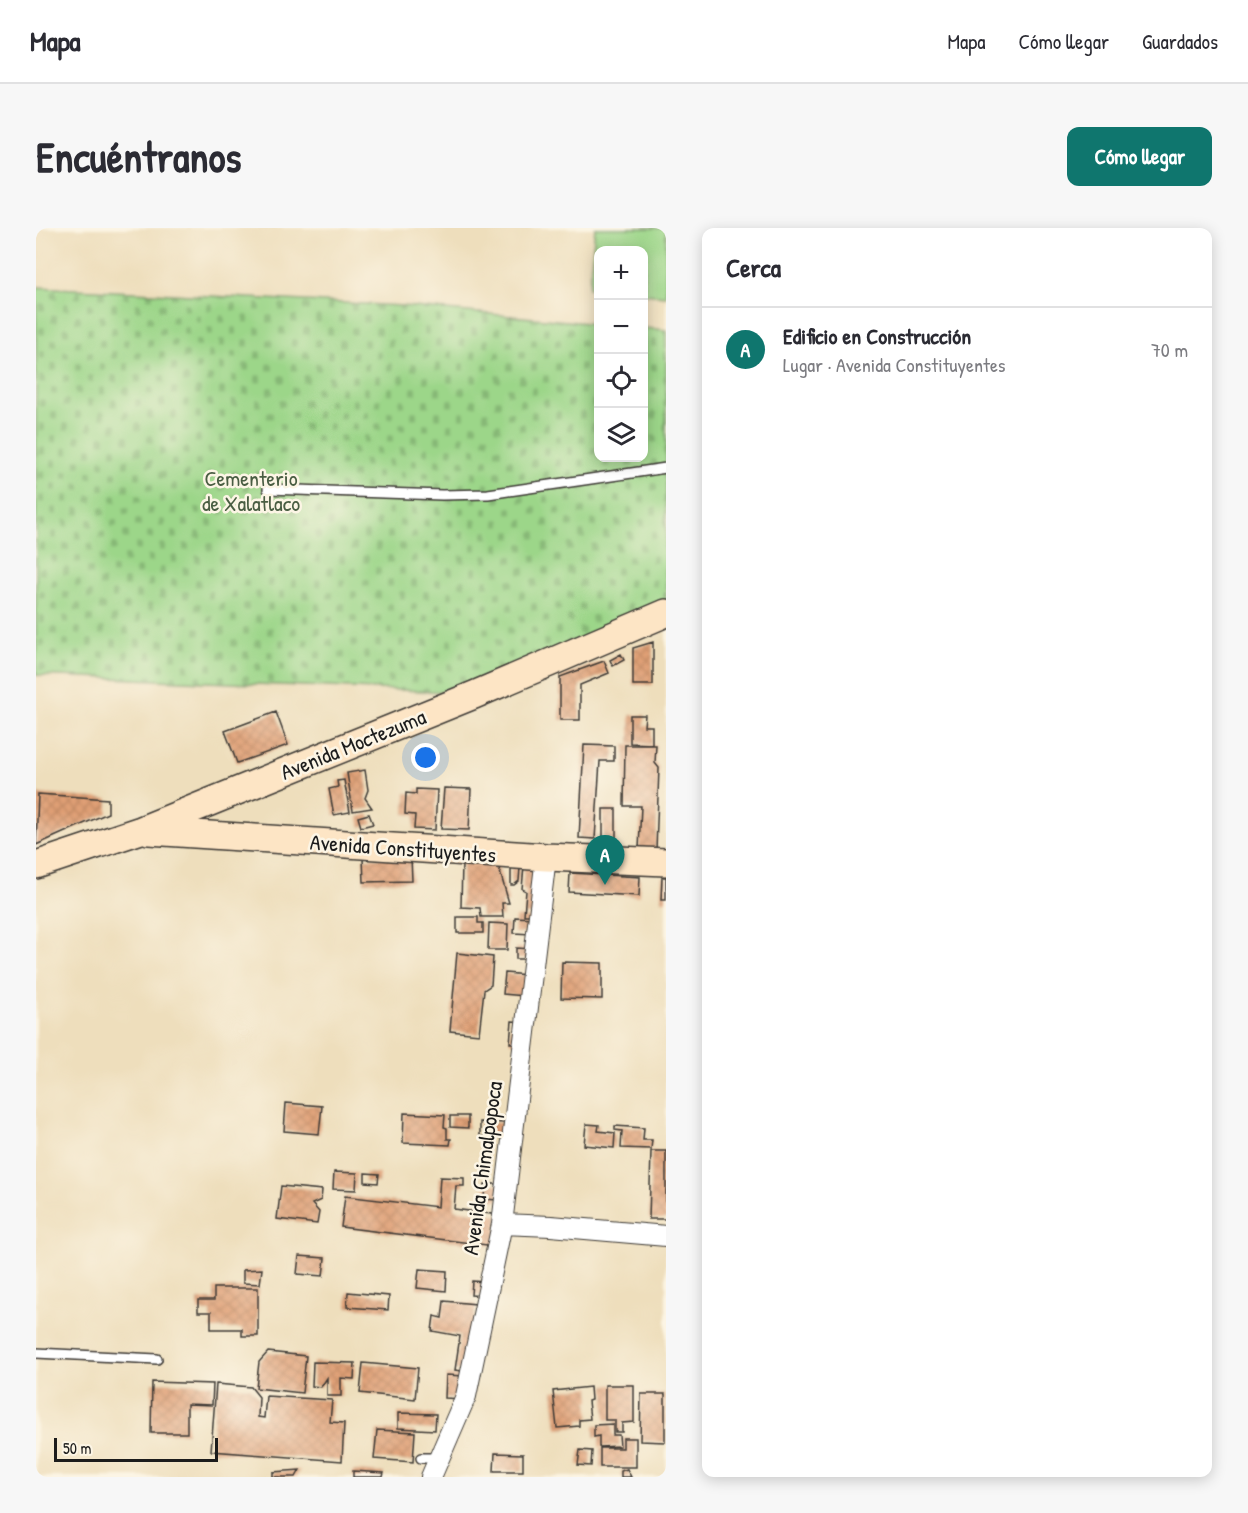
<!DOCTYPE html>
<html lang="es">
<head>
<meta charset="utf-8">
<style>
	body { margin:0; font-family:"Patrick Hand",sans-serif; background:#f7f7f7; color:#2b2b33 }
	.controls { position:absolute; right:18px; top:18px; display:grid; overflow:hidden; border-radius:12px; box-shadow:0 3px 15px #0003 }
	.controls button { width:54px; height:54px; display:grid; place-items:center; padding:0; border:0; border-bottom:2px solid #e1e1e2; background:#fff; color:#2b2b33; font:30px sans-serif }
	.scale { position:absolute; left:18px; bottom:15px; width:164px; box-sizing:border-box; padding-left:6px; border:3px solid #1c1c1c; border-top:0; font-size:16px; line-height:21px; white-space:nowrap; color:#1c1c1c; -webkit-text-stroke:4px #fcf5e5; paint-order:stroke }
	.you { position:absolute; left:390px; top:530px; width:21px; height:21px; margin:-15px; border:4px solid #fff; border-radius:50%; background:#1a73e8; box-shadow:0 0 0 9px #1a73e833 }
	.badge { display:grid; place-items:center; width:39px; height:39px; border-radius:50%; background:#0f766e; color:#fff; font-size:20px; font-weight:700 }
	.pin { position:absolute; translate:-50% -50px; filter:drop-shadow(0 2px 3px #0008) }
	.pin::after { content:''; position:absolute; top:32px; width:21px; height:18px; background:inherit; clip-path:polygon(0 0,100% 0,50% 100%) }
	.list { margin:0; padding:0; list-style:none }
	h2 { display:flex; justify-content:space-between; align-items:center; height:78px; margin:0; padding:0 24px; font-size:26px }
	h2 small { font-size:20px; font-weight:400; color:#7c7c81 }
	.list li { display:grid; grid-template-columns:39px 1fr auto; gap:18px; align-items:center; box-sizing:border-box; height:84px; padding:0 24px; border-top:2px solid #e1e1e2 }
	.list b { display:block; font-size:22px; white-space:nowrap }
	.list p { margin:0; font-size:20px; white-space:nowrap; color:#7c7c81 }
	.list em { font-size:20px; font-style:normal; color:#7c7c81 }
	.icon { flex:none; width:33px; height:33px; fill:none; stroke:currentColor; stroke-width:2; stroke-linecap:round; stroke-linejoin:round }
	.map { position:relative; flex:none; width:630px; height:1249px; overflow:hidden; border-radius:12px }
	header { display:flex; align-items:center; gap:36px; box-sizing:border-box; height:84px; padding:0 30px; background:#fff; border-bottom:2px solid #e1e1e2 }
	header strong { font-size:28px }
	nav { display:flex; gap:33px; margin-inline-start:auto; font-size:21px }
	.intro { display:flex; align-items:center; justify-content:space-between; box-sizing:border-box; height:144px; padding:0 36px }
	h1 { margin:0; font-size:42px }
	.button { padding:15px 27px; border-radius:12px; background:#0f766e; color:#fff; font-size:21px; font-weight:700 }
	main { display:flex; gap:36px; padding:0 36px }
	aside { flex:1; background:#fff; border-radius:12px; box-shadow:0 3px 15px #0003 }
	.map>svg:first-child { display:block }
	.cemetery { fill:url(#cemetery-stones); stroke:#5c7952; stroke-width:1.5 }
	.pitch { fill:#9cd689; stroke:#5c7952; stroke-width:1.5 }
	.building { fill:url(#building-cross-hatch) }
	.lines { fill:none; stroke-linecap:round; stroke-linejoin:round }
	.lane-casing { stroke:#3c3934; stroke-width:12 }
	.street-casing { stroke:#3c3934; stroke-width:22 }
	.secondary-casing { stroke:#3c3934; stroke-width:30 }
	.lane { stroke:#fff; stroke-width:9 }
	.street { stroke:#fff; stroke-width:20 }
	.secondary { stroke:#fde5c5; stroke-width:27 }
	.labels { text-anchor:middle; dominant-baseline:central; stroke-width:5; stroke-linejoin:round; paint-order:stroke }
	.park-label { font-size:22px; fill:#495d42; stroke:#fcf5e5 }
	.street-label { font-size:22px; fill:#1c1c1c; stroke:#fcf5e5 }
</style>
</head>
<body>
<header>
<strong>Mapa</strong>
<nav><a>Mapa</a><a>Cómo llegar</a><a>Guardados</a></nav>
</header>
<div class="intro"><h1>Encuéntranos</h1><a class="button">Cómo llegar</a></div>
<main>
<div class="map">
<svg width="630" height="1249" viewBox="0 0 630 1249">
	<defs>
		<pattern id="cemetery-stones" width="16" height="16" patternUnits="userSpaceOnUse" patternTransform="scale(1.5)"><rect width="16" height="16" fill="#9cd689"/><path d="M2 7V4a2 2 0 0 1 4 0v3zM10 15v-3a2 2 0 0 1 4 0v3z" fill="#86b776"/></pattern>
		<pattern id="building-cross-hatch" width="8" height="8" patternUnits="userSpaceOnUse" patternTransform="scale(1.5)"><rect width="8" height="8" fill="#df9f74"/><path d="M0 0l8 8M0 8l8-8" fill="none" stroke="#bf8864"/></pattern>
	</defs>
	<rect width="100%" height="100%" fill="#fcf5e5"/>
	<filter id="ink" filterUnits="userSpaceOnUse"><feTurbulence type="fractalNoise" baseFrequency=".0167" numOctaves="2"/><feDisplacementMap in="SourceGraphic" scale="12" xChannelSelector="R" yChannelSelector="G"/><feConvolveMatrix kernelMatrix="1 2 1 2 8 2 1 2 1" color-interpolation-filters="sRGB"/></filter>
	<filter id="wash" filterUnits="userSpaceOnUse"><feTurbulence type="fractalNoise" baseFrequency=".008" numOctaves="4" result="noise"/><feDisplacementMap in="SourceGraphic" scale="24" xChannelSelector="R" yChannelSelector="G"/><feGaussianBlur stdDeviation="1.35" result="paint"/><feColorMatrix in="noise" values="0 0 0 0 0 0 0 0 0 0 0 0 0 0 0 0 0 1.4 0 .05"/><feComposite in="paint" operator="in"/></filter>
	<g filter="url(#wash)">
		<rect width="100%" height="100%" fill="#eedebc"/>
		<!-- cemetery -->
		<path class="cemetery" d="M0,59l367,19 195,18v134h46v-130l22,2v271l-194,92 -436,-18z"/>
		<!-- pitch -->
		<path class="pitch" d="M559,0h71v68l-22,-2v-44h-46v39l-9,-1z"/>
		<g id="blocks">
			<!-- building -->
			<path class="building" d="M617,414v43h-20v-37z
				M585,426l3,6 -11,6 -3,-6z
				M568,433l5,12 -29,12v35h-20v-43z
				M240,484l12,33 -51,18 -12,-32z
				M594,487h15l-1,11h8v18l-22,-1z
				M548,517l30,1v15h-14l-5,78 -16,-1z
				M589,517h31l-1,18 4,5 -3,82 -17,-1 2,-43h-17z
				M329,542l3,20 -3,8 7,10 -19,3 -6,-38z
				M308,552l6,32 -16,3 -5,-26 9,-2 -1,-6z
				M408,560l27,1 -2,41 -28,-1z
				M380,561l21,1 -2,40 -21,-1 1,-14 -10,-1 1,-21 10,1z
				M2,566l70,5v14l-72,32z
				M567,581h13v33h-13z
				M333,586l4,10 -12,3 -3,-10z
				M375,629l1,24 -48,1 -1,-24z
				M426,635l36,2 11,38h-7l1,14h-22l-1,-9 -19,-1z
				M488,637l17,1 -4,49h-13l2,-24 -4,-2z
				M484,639l-1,14 -5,4h-3v-17z
				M534,645l70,4 -1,19 -70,-4z
				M626,649h4v23h-5z
				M421,689h21v6h5v10h-26z
				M479,689l17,1 -1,16 -17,-1z
				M453,695l19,1 -1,26h-19z
				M480,720l15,1v10h-15z
				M421,725l36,4 -2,28 -7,5 -5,44 -29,-3z
				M526,734l40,1v36l-41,-1z
				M469,745l22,2 -2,21 -22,-2z
				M476,793l11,1 -1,21h-12z
				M250,875l36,3 -3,28 -35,-3z
				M368,885l41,2 -1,12 3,1v11h4l-1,6 -47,-2z
				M414,888h18v12l-18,-1z
				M444,894l27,1v15l-27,-2z
				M550,896l13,1 -1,6 17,2 -1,15 -30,-3z
				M579,898l29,2 -1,12h9l-1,9 -30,-1 1,-17 -7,-1z
				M615,923h15v68h-17z
				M298,944l23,1 -1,17 -23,-1z
				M329,945l14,1 -1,9 -13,-1z
				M404,949l24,1v8h-8l-2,23 45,6 -4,31 -154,-19 4,-31 93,11z
				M449,956h15l-2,16 -14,-1z
				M245,958l41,4 -1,10 -9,4 7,8 -2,12 -40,-5z
				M263,1028l26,2 -2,18 -26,-2z
				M226,1041l-2,15 -17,-1v-13z
				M383,1041l28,2 -1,20 -29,-3z
				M436,1053l13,1 -1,14 -13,-1z
				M178,1060h44v48h-16v-7h-31v-17h-13v-12h16z
				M312,1064l41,4 -1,14 -41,-3z
				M408,1073l32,3 -7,68 -14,-2 5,-34 -28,-5 2,-15 8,2z
				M232,1124l38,4 -4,37 -46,-5 3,-26z
				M277,1134l42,1 -1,16 -13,-1v18h-14v-18l-6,9 -9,-1z
				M327,1135l55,5 -3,31 -55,-6z
				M410,1147l18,1 -2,23 -17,-1z
				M116,1154l61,2 -1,21 -25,-1v29h-36z
				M180,1156l35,3 8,10 -1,20 6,1 2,-22 66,4 -2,22 14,1 -2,38 -131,-10z
				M569,1157h29v37l-12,1v9h-7v-12h-10z
				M554,1159l1,13 -3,1 2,18 -11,1v6l-22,2 -4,-37z
				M605,1166h24v48l-25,-1z
				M362,1185l38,1 -1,16 -37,-2z
				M577,1196v11h6l1,11 -21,1v-11l-5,1v-12z
				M341,1202l38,2 -2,30 -39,-3z
				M587,1210h13v29h-36v-19h23z
				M544,1222l12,1 -1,15 -13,-1z
				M459,1225l28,1v17h-29z
				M591,1241l4,8h-10v-6z
				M264,1242l-4,7h-23v-5z
				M317,1243l31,2 -1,4h-30z"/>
		</g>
	</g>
	<g filter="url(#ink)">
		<use href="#blocks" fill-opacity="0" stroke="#3c3934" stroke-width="1.5"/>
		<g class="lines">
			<defs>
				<path id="lane" d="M232,261l174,6 46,-1 178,-26
					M0,1125l121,6
					M385,1230h18"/>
				<path id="street" d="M466,996l49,2 115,10
					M395,1249l35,-81 36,-172 44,-367"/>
				<path id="secondary" d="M113,603l397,26 120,5
					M0,637l105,-35 333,-135 192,-82"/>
			</defs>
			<!-- lane casing -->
			<use href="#lane" class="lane-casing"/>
			<!-- street casing -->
			<use href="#street" class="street-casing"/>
			<!-- secondary casing -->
			<use href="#secondary" class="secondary-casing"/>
			<!-- lane -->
			<use href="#lane" class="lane"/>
			<!-- street -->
			<use href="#street" class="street"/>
			<!-- secondary -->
			<use href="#secondary" class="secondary"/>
		</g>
	</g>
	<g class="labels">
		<!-- park labels -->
		<g class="park-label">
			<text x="215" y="250">Cementerio<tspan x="215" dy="25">de Xalatlaco</tspan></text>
		</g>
		<!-- street labels -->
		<g class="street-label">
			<text transform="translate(317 516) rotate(-22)">Avenida Moctezuma</text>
			<text transform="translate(367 620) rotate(4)">Avenida Constituyentes</text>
			<text transform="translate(446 940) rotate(-82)">Avenida Chimalpopoca</text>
		</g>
	</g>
</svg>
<div class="controls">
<button>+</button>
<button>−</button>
<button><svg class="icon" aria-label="locate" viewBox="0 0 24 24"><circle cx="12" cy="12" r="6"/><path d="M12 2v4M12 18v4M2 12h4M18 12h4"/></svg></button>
<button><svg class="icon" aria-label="layers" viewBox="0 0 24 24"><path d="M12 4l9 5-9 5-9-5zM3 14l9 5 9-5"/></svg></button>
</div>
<div class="scale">50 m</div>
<div class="you"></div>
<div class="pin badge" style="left:569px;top:657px">A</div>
</div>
<aside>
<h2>Cerca<small></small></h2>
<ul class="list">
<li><span class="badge">A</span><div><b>Edificio en Construcción</b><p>Lugar · Avenida Constituyentes</p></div><em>70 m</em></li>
</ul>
</aside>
</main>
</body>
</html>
